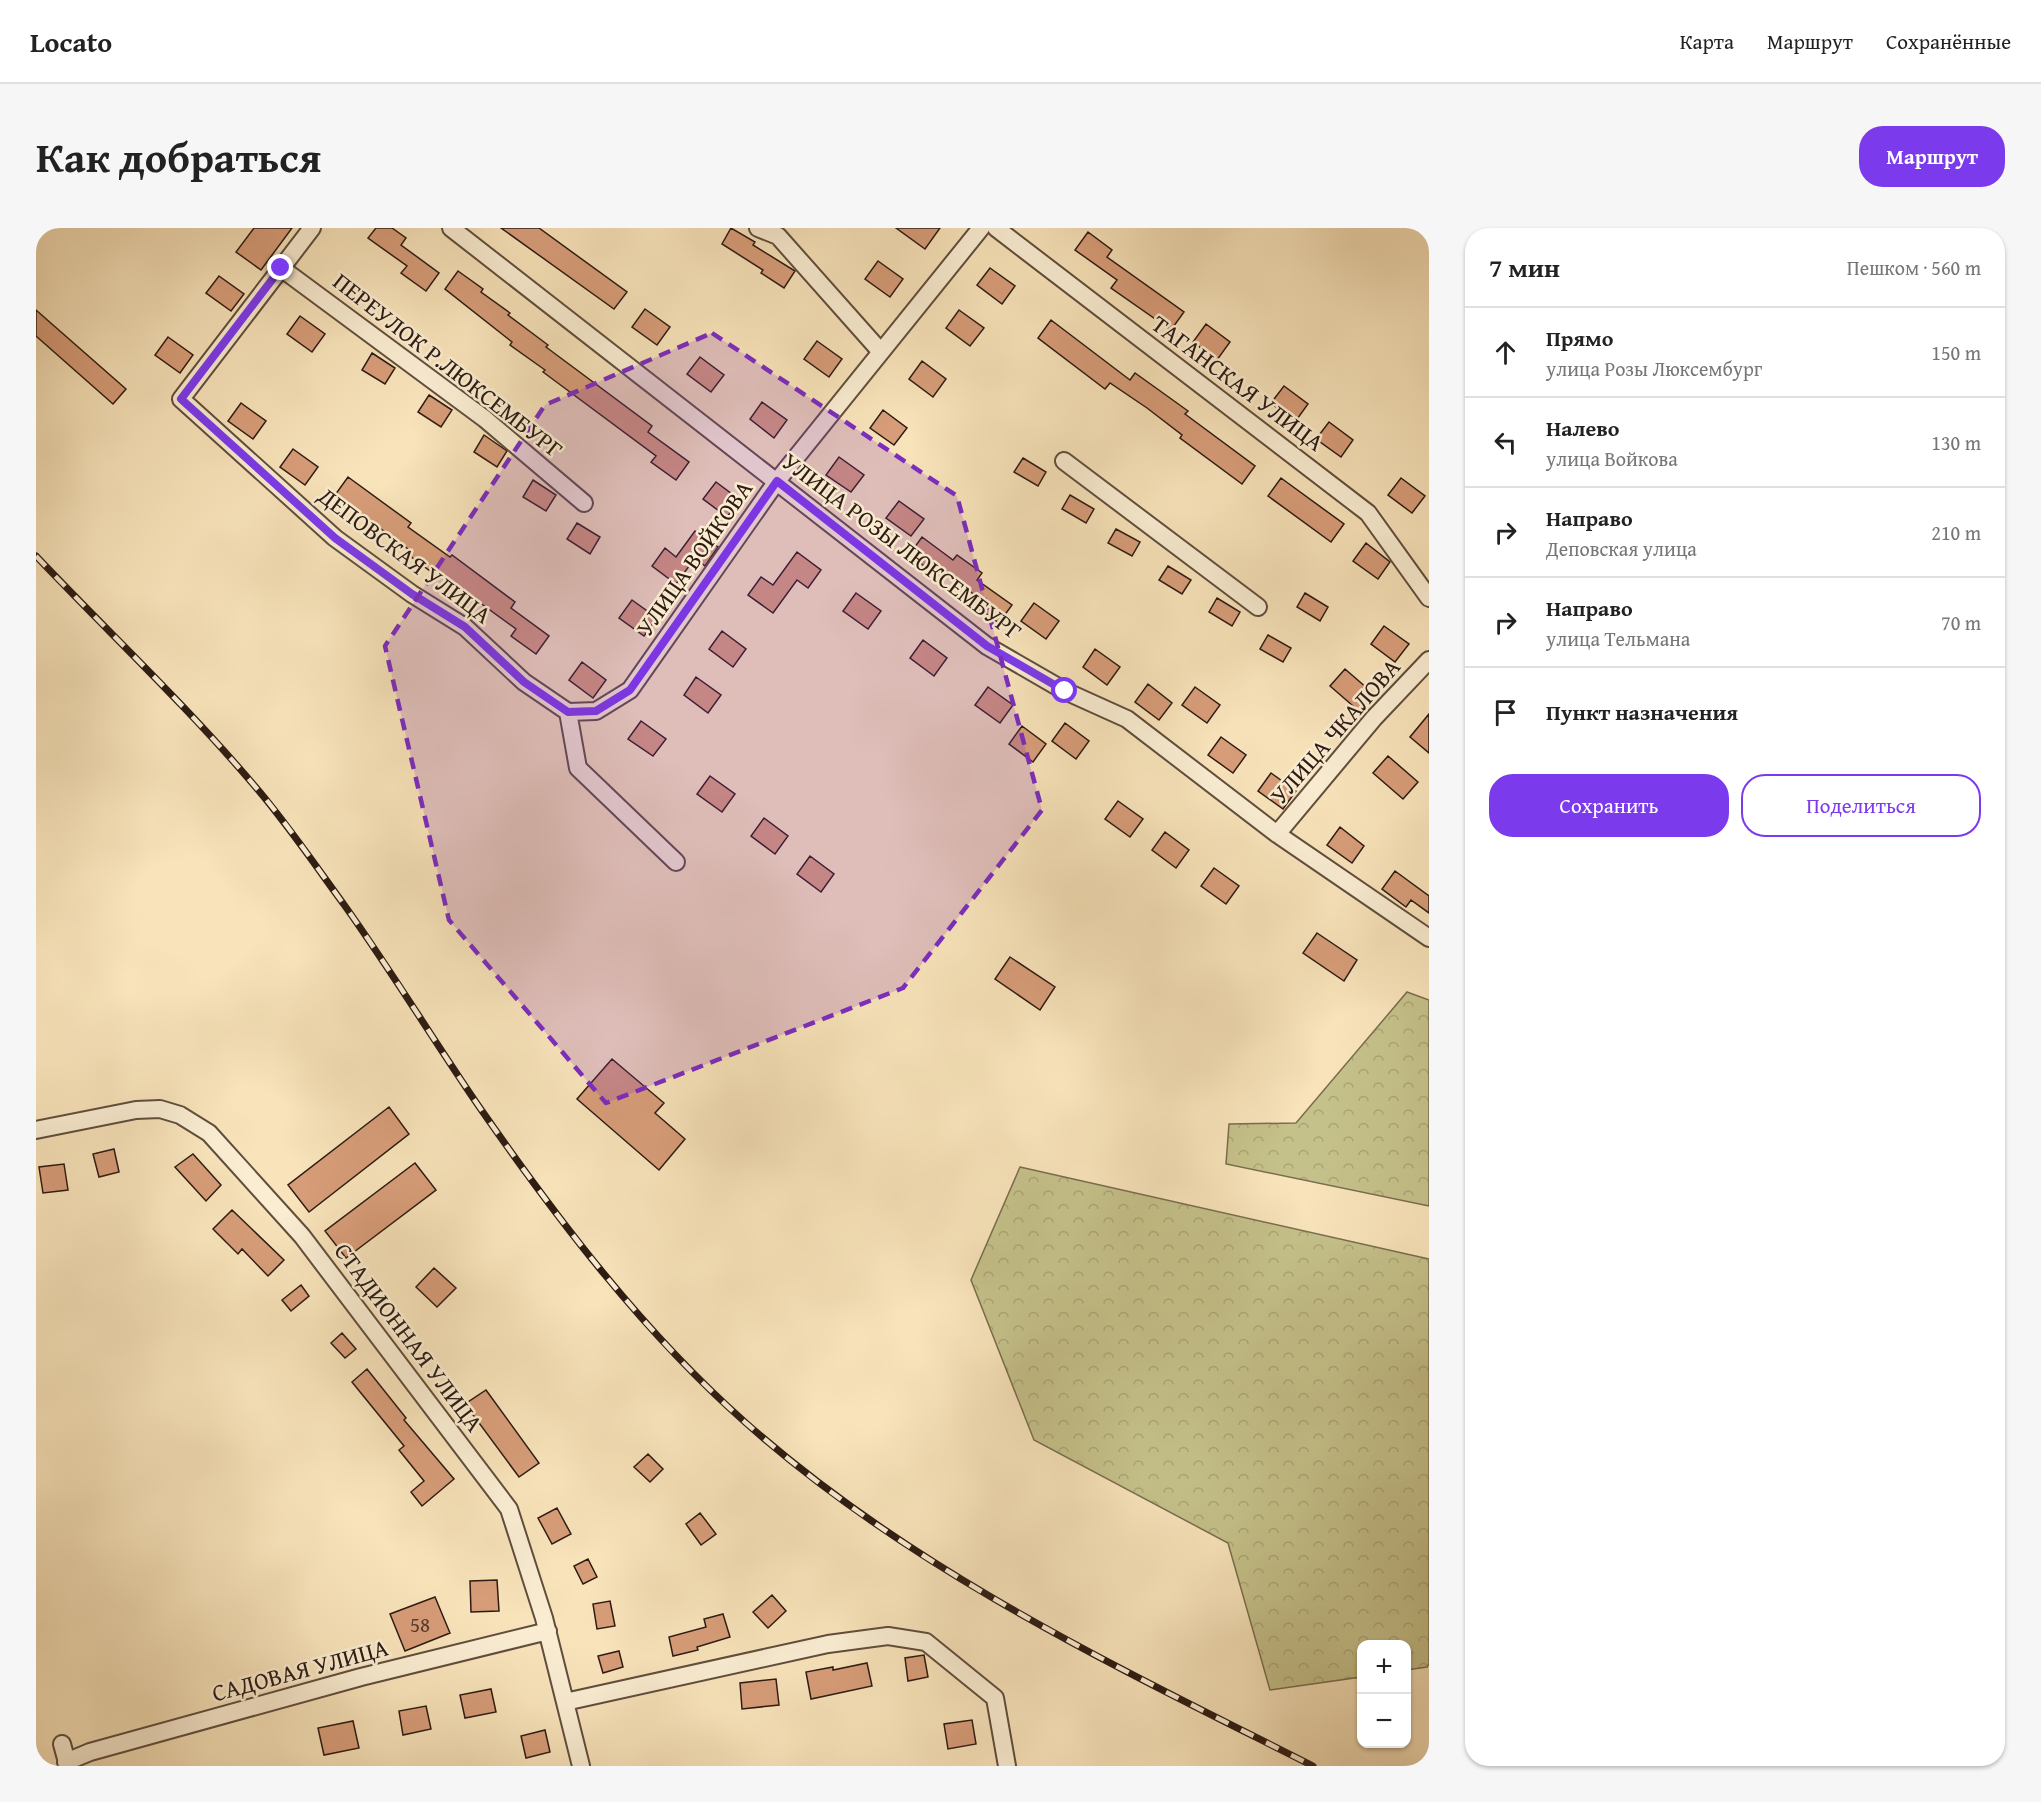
<!DOCTYPE html>
<html lang="ru">
<head>
<meta charset="utf-8">
<style>
	body { margin:0; font-family:"Gentium Book Plus",serif; background:#f6f6f6; color:#222 }
	.controls { position:absolute; right:18px; bottom:18px; display:grid; overflow:hidden; border-radius:12px; box-shadow:0 2px 4px #0004 }
	.controls button { width:54px; height:54px; display:grid; place-items:center; padding:0; border:0; border-bottom:2px solid #e0e0e0; background:#fff; color:#222; font:30px sans-serif }
	.stop { position:absolute; width:18px; height:18px; margin:-14px; border:4px solid #7c3aed; border-radius:50%; background:#fff }
	.stop.end { background:#7c3aed; border-color:#fff; box-shadow:0 2px 6px #0008 }
	.list { margin:0; padding:0; list-style:none }
	h2 { display:flex; justify-content:space-between; align-items:center; height:78px; margin:0; padding:0 24px; font-size:26px }
	h2 small { font-size:20px; font-weight:400; color:#767676 }
	.list li { display:grid; grid-template-columns:39px 1fr auto; gap:18px; align-items:center; box-sizing:border-box; height:90px; padding:0 24px; border-top:2px solid #e0e0e0 }
	.list b { display:block; font-size:22px; white-space:nowrap }
	.list p { margin:0; font-size:20px; white-space:nowrap; color:#767676 }
	.list em { font-size:20px; font-style:normal; color:#767676 }
	.actions { display:flex; gap:12px; padding:18px 24px }
	.actions a { flex:1; padding:14px 0; border:2px solid #7c3aed; border-radius:24px; text-align:center; font-size:21px; color:#7c3aed }
	.actions .main { background:#7c3aed; color:#fff }
	.icon { flex:none; width:33px; height:33px; fill:none; stroke:currentColor; stroke-width:2; stroke-linecap:round; stroke-linejoin:round }
	.map { position:relative; flex:none; width:1393px; height:1538px; overflow:hidden; border-radius:24px }
	header { display:flex; align-items:center; gap:36px; box-sizing:border-box; height:84px; padding:0 30px; background:#fff; border-bottom:2px solid #e0e0e0 }
	header strong { font-size:28px }
	nav { display:flex; gap:33px; margin-inline-start:auto; font-size:21px }
	.intro { display:flex; align-items:center; justify-content:space-between; box-sizing:border-box; height:144px; padding:0 36px }
	h1 { margin:0; font-size:42px }
	.button { padding:15px 27px; border-radius:24px; background:#7c3aed; color:#fff; font-size:21px; font-weight:700 }
	main { display:flex; gap:36px; padding:0 36px }
	aside { flex:1; background:#fff; border-radius:24px; box-shadow:0 2px 4px #0004 }
	.map>svg:first-child { display:block }
	.forest { fill:url(#forest-crowns); stroke:#796e4e; stroke-width:1.5 }
	.building { fill:#d79d79; stroke:#2d1b13; stroke-width:1.5 }
	.lines { fill:none; stroke-linecap:round; stroke-linejoin:round }
	.minor-casing { stroke:#604d3d; stroke-width:20 }
	.minor { stroke:#faedd2; stroke-width:16 }
	.rail-casing { stroke:#2d1b13; stroke-width:7 }
	.rail { stroke:#faedd2; stroke-width:4.5; stroke-dasharray:14; stroke-linecap:butt }
	.route { stroke:#7c3aed; stroke-width:8 }
	.marked { fill:#7b2cbf; fill-opacity:0.2; stroke:#7b2cbf; stroke-width:4.5; stroke-dasharray:12 8; stroke-linejoin:round }
	.labels { text-anchor:middle; dominant-baseline:central; stroke-width:5; stroke-linejoin:round; paint-order:stroke }
	.number-label { font-size:21px; fill:#583c2c }
	.street-label { font-size:24px; fill:#2d1b13; stroke:#faedd2 }
</style>
</head>
<body>
<header>
<strong>Locato</strong>
<nav><a>Карта</a><a>Маршрут</a><a>Сохранённые</a></nav>
</header>
<div class="intro"><h1>Как добраться</h1><a class="button">Маршрут</a></div>
<main>
<div class="map">
<svg width="1393" height="1538" viewBox="0 0 1393 1538">
	<defs>
		<pattern id="forest-crowns" width="20" height="18" patternUnits="userSpaceOnUse" patternTransform="scale(1.5)"><rect width="20" height="18" fill="#c5c18a"/><path d="M2 6a3 3 0 1 1 6 0M12 15a3 3 0 1 1 6 0" fill="none" stroke="#aaa576"/></pattern>
	</defs>
	<rect width="100%" height="100%" fill="#f8e3ba"/>
	<filter id="stains"><feTurbulence type="fractalNoise" baseFrequency=".00333" numOctaves="4"/><feColorMatrix values="0 0 0 0 .2 0 0 0 0 .09 0 0 0 0 .02 0 0 0 .5 -.17"/></filter>
	<radialGradient id="worn" r=".72"><stop offset=".6" stop-color="#630" stop-opacity="0"/><stop offset="1" stop-color="#630" stop-opacity=".3"/></radialGradient>
	<!-- forest -->
	<path class="forest" d="M1371,764l22,8v206l-203,-42 3,-40 67,-1z
		M984,939l409,92v405l-2,3 -20,3 -1,-26h-44l-1,33 -91,13 -42,-147 -194,-103 -63,-160z"/>
	<!-- building -->
	<path class="building" d="M218,0h38l-31,42 -25,-18z
		M340,0h16l14,10 -5,7 38,28 -13,18 -25,-18 6,-7 -39,-28z
		M465,0h38l88,64 -13,17z
		M695,0l24,14 -2,3 42,26 -11,17 -23,-15 2,-3 -41,-26z
		M860,0h44l-15,21z
		M1052,4l24,18 -5,7 77,55 -13,18 -60,-42 6,-8 -42,-30z
		M842,33l25,18 -13,18 -25,-18z
		M954,40l25,18 -13,18 -25,-19z
		M422,43l25,18 -2,3 29,21 -2,2 40,30 -2,2 106,79 -4,6 41,30 -13,18 -25,-18 5,-6 -113,-84 2,-2 -35,-25 2,-3 -67,-53z
		M183,48l25,18 -13,17 -25,-18z
		M609,81l25,18 -13,18 -25,-18z
		M0,82l90,79 -13,15 -77,-68z
		M923,82l25,18 -14,18 -24,-18z
		M264,88l25,18 -13,18 -25,-18z
		M1015,92l79,60 5,-7 28,20 25,18 -3,3 70,52 -13,18 -62,-46 2,-3 -35,-27 -37,-25 -5,6 -67,-51z
		M1170,96l24,18 -13,18 -24,-18z
		M132,109l25,18 -13,18 -25,-18z
		M781,113l25,18 -13,18 -25,-18z
		M336,125l23,15 -10,16 -23,-14z
		M664,129l24,18 -13,17 -24,-18z
		M886,133l24,18 -13,18 -24,-18z
		M1248,158l24,18 -13,18 -24,-19z
		M393,167l23,15 -11,17 -23,-15z
		M726,174l25,18 -13,18 -24,-19z
		M205,175l25,18 -13,18 -25,-18z
		M847,182l24,18 -13,17 -24,-17z
		M1293,194l24,18 -12,17 -25,-18z
		M448,207l23,16 -10,16 -23,-15z
		M257,221l25,18 -13,18 -25,-18z
		M803,229l25,18 -13,17 -25,-17z
		M987,230l23,14 -8,14 -24,-14z
		M312,249l63,46 -3,4 42,30 2,-2 63,47 -4,6 38,28 -13,18 -25,-18 5,-7 -84,-61 -2,3 -24,-18 2,-4 -73,-54z
		M1245,250l63,46 -13,18 -63,-46z
		M1365,250l24,18 -13,17 -24,-18z
		M497,252l23,15 -10,16 -23,-14z
		M680,254l24,18 -13,17 -24,-18z
		M1034,267l24,14 -8,14 -24,-14z
		M863,273l25,18 -13,17 -25,-18z
		M541,295l23,14 -10,17 -23,-15z
		M1080,301l24,13 -8,14 -24,-13z
		M659,303l23,16 -13,19 -10,-8 -19,26 -24,-18 13,-18 11,9z
		M886,309l31,23 4,-5 25,18 -5,7 35,25 -13,18 -25,-18 5,-7 -42,-30 -3,5 -25,-18z
		M1330,315l24,19 -12,17 -25,-18z
		M761,324l24,18 -13,18 -11,-8 -24,33 -25,-18 13,-18 12,8z
		M1132,338l23,14 -9,14 -23,-14z
		M820,365l25,18 -13,18 -25,-18z
		M1269,365l23,14 -8,14 -23,-14z
		M1181,370l23,14 -8,14 -23,-14z
		M596,372l25,18 -13,18 -25,-18z
		M998,375l25,18 -13,18 -25,-18z
		M1348,398l25,18 -14,18 -24,-18z
		M686,403l24,18 -13,18 -24,-18z
		M1232,407l23,13 -8,14 -23,-13z
		M887,412l24,18 -13,18 -24,-18z
		M1059,421l25,18 -13,18 -24,-18z
		M546,434l24,18 -13,18 -24,-18z
		M1309,441l30,26 -15,17 -30,-26z
		M660,449l25,18 -13,18 -24,-18z
		M1112,456l24,19 -13,17 -24,-18z
		M952,459l25,18 -13,18 -25,-18z
		M1159,459l25,18 -13,18 -25,-18z
		M1393,486v39l-19,-16z
		M605,493l25,18 -13,17 -25,-17z
		M1029,495l24,18 -13,18 -24,-18z
		M986,498l24,18 -13,18 -24,-18z
		M1185,509l25,18 -13,18 -25,-18z
		M1352,528l30,26 -15,17 -30,-26z
		M1235,545l25,18 -13,18 -25,-18z
		M674,548l25,18 -13,18 -25,-18z
		M1082,573l25,18 -13,18 -25,-18z
		M728,590l24,18 -13,18 -24,-18z
		M1304,599l24,19 -12,17 -25,-18z
		M1129,604l24,18 -13,18 -24,-18z
		M774,628l24,18 -13,18 -24,-18z
		M1178,640l25,18 -13,18 -25,-18z
		M1359,643l34,25v17l-18,-13 -5,7 -24,-18z
		M1281,705l40,27 -13,21 -41,-28z
		M974,729l45,30 -15,23 -45,-31z
		M576,831l52,44 -9,10 30,26 -26,31 -82,-71z
		M353,879l20,27 -100,78 -21,-27z
		M78,921l5,23 -20,5 -6,-23z
		M157,926l28,31 -15,16 -31,-34z
		M379,935l21,27 -90,68 -21,-27z
		M28,936l4,26 -25,3 -4,-26z
		M196,982l52,50 -16,16 -26,-27 -4,5 -25,-25z
		M398,1040l22,20 -19,19 -21,-20z
		M265,1057l8,11 -18,15 -9,-11z
		M306,1105l14,16 -11,9 -14,-15z
		M331,1141l39,49 -2,2 50,59 -32,27 -11,-14 13,-11 -25,-31 5,-4 -52,-64z
		M450,1162l53,73 -20,14 -54,-73z
		M612,1226l15,15 -13,13 -16,-15z
		M521,1280l14,26 -19,10 -14,-26z
		M664,1285l16,21 -15,11 -15,-21z
		M552,1331l9,18 -14,7 -9,-18z
		M461,1352l2,31 -28,1 -1,-31z
		M736,1367l14,16 -18,17 -15,-16z
		M399,1369l15,36 -45,18 -15,-37z
		M574,1373l5,25 -18,3 -4,-25z
		M687,1386l7,23 -33,10 1,3 -25,6 -4,-19 37,-10 -2,-8z
		M583,1423l4,16 -20,6 -5,-17z
		M888,1427l4,22 -20,4 -3,-23z
		M831,1435l5,23 -61,13 -5,-27 27,-5v3z
		M740,1451l3,26 -37,4 -2,-26z
		M455,1461l5,23 -31,6 -5,-23z
		M390,1478l5,23 -28,6 -4,-24z
		M936,1492l4,24 -28,5 -4,-25z
		M317,1493l6,27 -35,7 -6,-27z
		M509,1502l5,22 -24,6 -5,-22z"/>
	<g class="lines">
		<defs>
			<path id="minor" d="M276,0l-131,171 154,139 77,56 53,33 59,55 44,30 10,56 98,94
				M415,0l536,418 78,45 62,28 150,115 152,104
				M722,0l20,8 103,116
				M960,0l372,285 61,85
				M245,40l204,151 99,84
				M1028,233l194,146
				M532,484l28,-1 34,-21 147,-209 204,-253
				M1241,606l97,-116 55,-58
				M0,902l100,-20 24,-1 20,6 29,18 93,103 207,273 35,109 37,148
				M529,1474l263,-58 60,-8 38,6 69,56 12,68
				M26,1516l6,22
				M30,1534l24,-10 271,-75 187,-46"/>
		</defs>
		<!-- minor casing -->
		<use href="#minor" class="minor-casing"/>
		<!-- minor -->
		<use href="#minor" class="minor"/>
		<defs>
			<path id="rail" d="M0,328c72,76 149,148 217,228 33,38 62,81 92,122 47,66 89,135 135,202 78,112 163,224 266,315 167,148 369,243 567,343"/>
		</defs>
		<!-- rail casing -->
		<use href="#rail" class="rail-casing"/>
		<!-- rail -->
		<use href="#rail" class="rail"/>
	</g>
	<g class="lines">
		<!-- route -->
		<path class="route" d="M245,40l-100,131 154,139 77,56 53,33 59,55 44,30 28,-1 34,-21 147,-209 210,165 78,45"/>
	</g>
	<!-- marked area -->
	<path class="marked" d="M676,105l245,163 85,314 -139,178 -297,115 -157,-183 -64,-274 160,-241z"/>
	<g class="labels">
		<!-- number labels -->
		<g class="number-label">
			<text x="384" y="1396">58</text>
		</g>
		<!-- street labels -->
		<g class="street-label">
			<text transform="translate(412 137) rotate(38)">ПЕРЕУЛОК Р.ЛЮКСЕМБУРГ</text>
			<text transform="translate(1202 155) rotate(37)">ТАГАНСКАЯ УЛИЦА</text>
			<text transform="translate(866 318) rotate(37)">УЛИЦА РОЗЫ ЛЮКСЕМБУРГ</text>
			<text transform="translate(369 327) rotate(37)">ДЕПОВСКАЯ УЛИЦА</text>
			<text transform="translate(658 330) rotate(-55)">УЛИЦА ВОЙКОВА</text>
			<text transform="translate(1299 503) rotate(-49)">УЛИЦА ЧКАЛОВА</text>
			<text transform="translate(373 1109) rotate(53)">СТАДИОННАЯ УЛИЦА</text>
			<text transform="translate(264 1442) rotate(-15)">САДОВАЯ УЛИЦА</text>
		</g>
	</g>
	<rect width="100%" height="100%" filter="url(#stains)"/>
	<rect width="100%" height="100%" fill="url(#worn)"/>
</svg>
<div class="controls">
<button>+</button>
<button>−</button>
</div>
<div class="stop" style="left:1029px;top:463px"></div>
<div class="stop end" style="left:245px;top:40px"></div>
</div>
<aside>
<h2>7 мин<small>Пешком · 560 m</small></h2>
<ul class="list">
<li><svg class="icon" aria-label="ahead" viewBox="0 0 24 24"><path d="M12 20V5M6 11l6-6 6 6"/></svg><div><b>Прямо</b><p>улица Розы Люксембург</p></div><em>150 m</em></li>
<li><svg class="icon" aria-label="left" viewBox="0 0 24 24"><path d="M17 20v-9H6M10 6l-5 5 5 5"/></svg><div><b>Налево</b><p>улица Войкова</p></div><em>130 m</em></li>
<li><svg class="icon" aria-label="right" viewBox="0 0 24 24"><path d="M7 20v-9h11M14 6l5 5-5 5"/></svg><div><b>Направо</b><p>Деповская улица</p></div><em>210 m</em></li>
<li><svg class="icon" aria-label="right" viewBox="0 0 24 24"><path d="M7 20v-9h11M14 6l5 5-5 5"/></svg><div><b>Направо</b><p>улица Тельмана</p></div><em>70 m</em></li>
<li><svg class="icon" aria-label="arrive" viewBox="0 0 24 24"><path d="M6 21V4h12l-3 4 3 4H6"/></svg><div><b>Пункт назначения</b></div></li>
</ul>
<div class="actions"><a class="main">Сохранить</a><a>Поделиться</a></div>
</aside>
</main>
</body>
</html>
